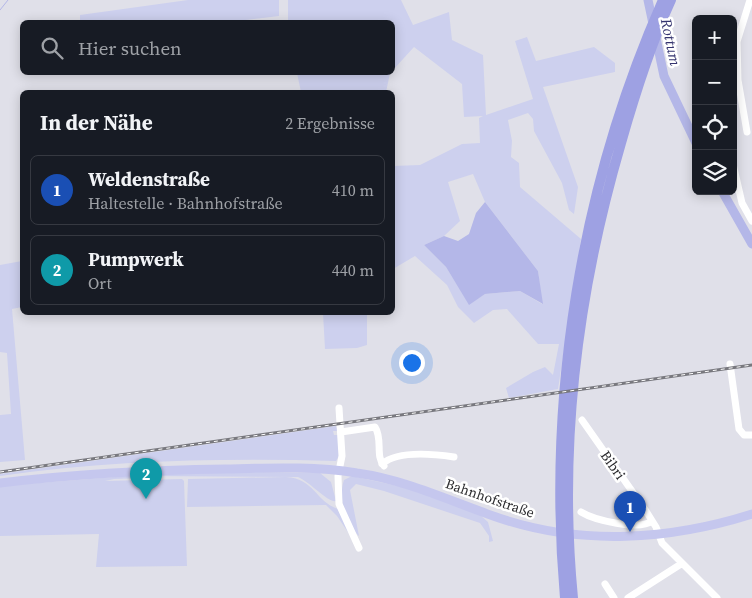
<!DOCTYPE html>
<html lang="de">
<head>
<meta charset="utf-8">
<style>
	body { margin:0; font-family:"Source Serif 4",serif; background:#242831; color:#f1f3f6 }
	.controls { position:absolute; right:15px; top:15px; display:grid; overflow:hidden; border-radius:8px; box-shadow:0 2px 12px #0003 }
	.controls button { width:45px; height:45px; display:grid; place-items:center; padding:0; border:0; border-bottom:1px solid #363941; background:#171b24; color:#f1f3f6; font:25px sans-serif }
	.you { position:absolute; left:411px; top:362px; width:18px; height:18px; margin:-12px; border:4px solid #fff; border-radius:50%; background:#1a73e8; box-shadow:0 0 0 8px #1a73e833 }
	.badge { display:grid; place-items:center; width:32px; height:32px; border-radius:50%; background:#8a7e25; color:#fff; font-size:16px; font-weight:700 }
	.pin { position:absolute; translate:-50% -41px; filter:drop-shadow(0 1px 2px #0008) }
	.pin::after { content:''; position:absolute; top:26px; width:18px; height:15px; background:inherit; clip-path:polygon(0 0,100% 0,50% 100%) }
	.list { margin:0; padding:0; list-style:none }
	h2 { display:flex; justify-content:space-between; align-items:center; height:65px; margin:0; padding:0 20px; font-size:21px }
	h2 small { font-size:16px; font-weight:400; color:#9ea1a6 }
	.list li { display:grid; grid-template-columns:32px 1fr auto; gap:15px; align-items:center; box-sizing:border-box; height:70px; margin:0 10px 10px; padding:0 10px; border:1px solid #363941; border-radius:8px }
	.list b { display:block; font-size:19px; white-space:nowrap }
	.list p { margin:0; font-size:16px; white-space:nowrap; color:#9ea1a6 }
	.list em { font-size:16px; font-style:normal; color:#9ea1a6 }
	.icon { flex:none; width:28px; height:28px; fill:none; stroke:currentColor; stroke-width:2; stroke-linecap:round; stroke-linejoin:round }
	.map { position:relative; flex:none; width:752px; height:598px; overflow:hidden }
	.search { position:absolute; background:#171b24; box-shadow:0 2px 12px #0003; left:20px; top:20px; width:375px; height:55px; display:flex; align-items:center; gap:12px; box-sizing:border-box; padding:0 18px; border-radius:8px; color:#9ea1a6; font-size:19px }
	.panel { position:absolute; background:#171b24; box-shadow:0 2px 12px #0003; left:20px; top:90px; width:375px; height:225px; border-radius:8px }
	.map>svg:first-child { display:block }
	.green { fill:#cdd0ee; fill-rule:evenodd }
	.water { fill:#b4b7e8 }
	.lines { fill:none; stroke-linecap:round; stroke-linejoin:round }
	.stream { stroke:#b4b7e8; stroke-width:1 }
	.river { stroke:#b4b7e8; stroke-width:9 }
	.minor { stroke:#fff; stroke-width:7 }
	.major { stroke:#c5c7ee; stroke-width:9 }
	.highway { stroke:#9ea1e3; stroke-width:10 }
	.rail-casing { stroke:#78787e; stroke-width:3 }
	.rail { stroke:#fff; stroke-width:1; stroke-dasharray:4; stroke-linecap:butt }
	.labels { text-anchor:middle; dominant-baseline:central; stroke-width:5; stroke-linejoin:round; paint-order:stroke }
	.street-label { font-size:14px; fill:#2c2c2f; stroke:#fff }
	.water-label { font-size:15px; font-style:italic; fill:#35346f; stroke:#fff }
</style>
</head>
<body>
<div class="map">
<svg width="752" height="598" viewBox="0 0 752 598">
	<rect width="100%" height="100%" fill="#e0e0e9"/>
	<!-- green -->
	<path class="green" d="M188,0h91v16l-50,6h-149v-7z
		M288,0h113l12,25 36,-13 3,28 31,15 3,60 47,-16 -18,-58 12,-4 9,24 58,-14 21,16v9l-72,15 35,100 -4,27 -5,-4 -7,-27 -28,-52 -1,-12 -5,-6 -20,7 4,21 -1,16 8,6 1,24 61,52 -23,150 -49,9 -3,-10 27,-16 12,-5 8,8 6,-31h-21l-31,-35 -14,1 -19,13 -16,-16 -11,-22 -32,-29 -22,13v-103l27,-1 42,-21 18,-1 -1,-25 4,-2 -19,1 -2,-33 -48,-37 -21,23 -1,-48h-104zM473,174l12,28 53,69 4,33 -22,-13 -35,3 -16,10 -23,-37 -22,-22 20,-9 16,-15 -12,-39z
		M297,73v-1l93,1 -4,19h-85z
		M22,261v46l-10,2 13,151 -25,2v-47l11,-1 -4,-61 -7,-1v-87z
		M323,313h44v32l-10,3 -32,1z
		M336,426l2,5h-5l1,4h5v21l-3,5c-113,-3 -224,-1 -336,15v-2z
		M229,472l91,1 11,9 5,19c-8,2 -27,-20 -38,-24l-151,-1 1,-3z
		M141,475l1,3 -28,1 -9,2 77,-2 2,2 3,85 -91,1 3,-33 -99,2v-50z
		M352,476l59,13 69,26 8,7 5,19 -4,1v-6l-9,-13 -96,-32 -28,-7 -6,6 9,46c-14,-12 -21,-39 -15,-56z
		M286,477c29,2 29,24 52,32l18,35 -19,-28 -11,-11 -139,2 1,-28z"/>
	<!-- water -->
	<path class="water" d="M485,202l53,69 5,33 -23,-13 -35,3 -16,11 -23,-38 -22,-22 20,-9 14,5 11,-7 7,-21z"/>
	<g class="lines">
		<!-- stream -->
		<path class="stream" d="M0,10l8,-10"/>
		<!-- river -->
		<path class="river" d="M648,0l16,76 32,67
			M722,191l30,53"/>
		<!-- minor -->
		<path class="minor" d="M737,41l1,39 9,52
			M736,45l14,-45
			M733,164l9,39 10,18
			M730,364l9,65 5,6h8
			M339,408l3,48 -4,20 1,28 20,44
			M582,420l64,91 10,16 6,16 55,55
			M341,432l34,-5c8,12 0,29 9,39
			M382,464c16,-14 52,-10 72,-7
			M581,512c13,8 58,19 71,9
			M605,584l9,14
			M628,598l53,-34"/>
		<!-- major -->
		<path class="major" d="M0,483c75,-9 151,-13 226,-14 43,-1 88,-3 131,4 50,7 95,29 142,45 83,28 171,22 253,-4"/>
		<!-- highway -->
		<path class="highway" d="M565,598c-18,-202 16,-413 98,-598
			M573,598c-15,-154 5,-308 48,-455 14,-49 29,-97 50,-143"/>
		<defs>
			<path id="rail" d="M0,472l752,-107"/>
		</defs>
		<!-- rail casing -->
		<use href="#rail" class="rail-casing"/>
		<!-- rail -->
		<use href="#rail" class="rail"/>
	</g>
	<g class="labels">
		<!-- street labels -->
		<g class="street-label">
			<text transform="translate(613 465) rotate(55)">Bibri</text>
			<text transform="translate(490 498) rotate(19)">Bahnhofstraße</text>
		</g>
		<!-- water labels -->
		<g class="water-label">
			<text transform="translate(671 42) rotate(78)">Rottum</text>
		</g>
	</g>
</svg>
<div class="controls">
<button>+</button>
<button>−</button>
<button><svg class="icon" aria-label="locate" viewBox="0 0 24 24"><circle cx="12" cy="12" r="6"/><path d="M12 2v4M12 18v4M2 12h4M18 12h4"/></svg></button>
<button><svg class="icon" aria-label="layers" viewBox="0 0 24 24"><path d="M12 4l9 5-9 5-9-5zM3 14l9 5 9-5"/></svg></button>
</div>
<div class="you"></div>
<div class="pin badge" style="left:630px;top:532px;background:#1a4fb4">1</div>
<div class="pin badge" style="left:146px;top:499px;background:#0f9aa8">2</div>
<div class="search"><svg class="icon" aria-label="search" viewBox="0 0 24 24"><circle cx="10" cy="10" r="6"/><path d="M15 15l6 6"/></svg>Hier suchen</div>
<section class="panel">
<h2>In der Nähe<small>2 Ergebnisse</small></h2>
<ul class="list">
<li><span class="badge" style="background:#1a4fb4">1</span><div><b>Weldenstraße</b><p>Haltestelle · Bahnhofstraße</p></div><em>410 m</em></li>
<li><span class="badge" style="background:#0f9aa8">2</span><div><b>Pumpwerk</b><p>Ort</p></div><em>440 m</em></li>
</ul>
</section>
</div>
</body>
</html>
